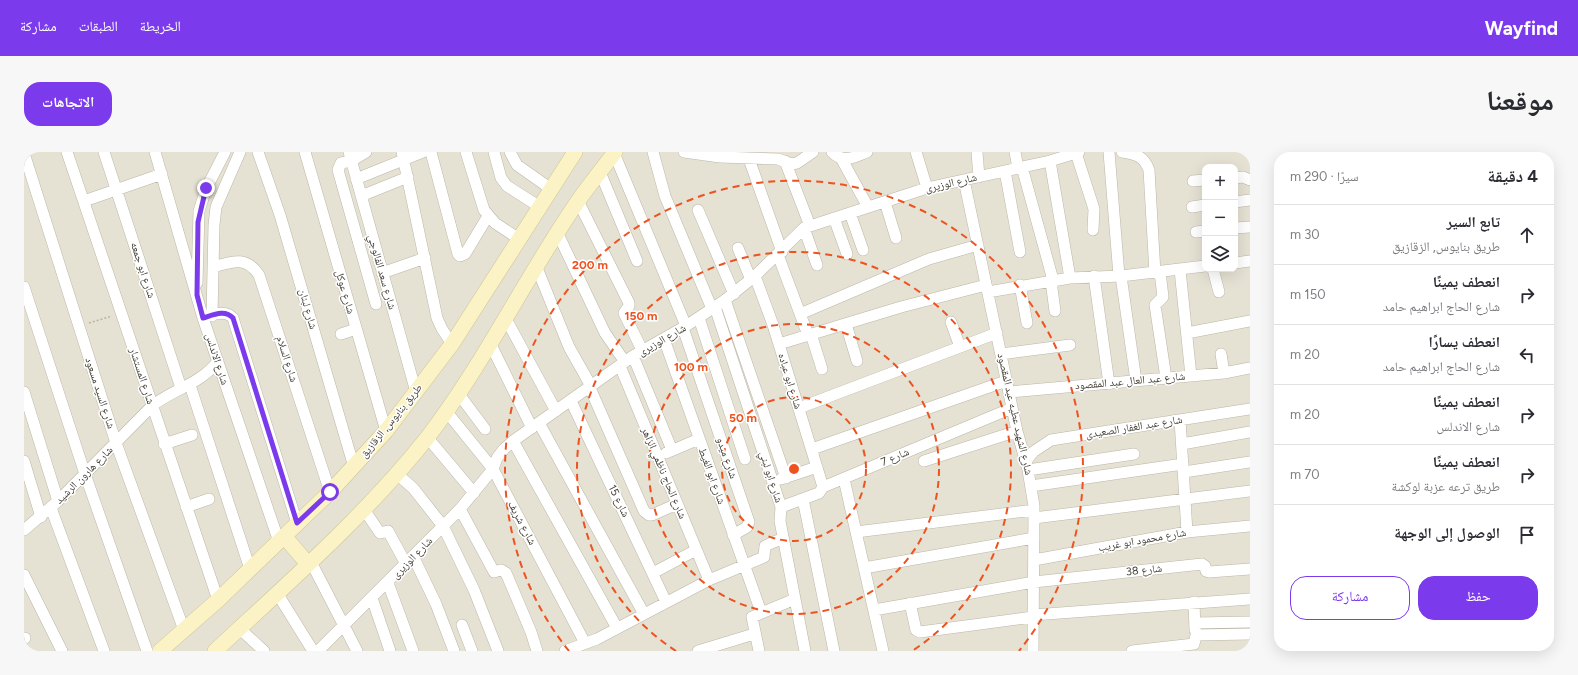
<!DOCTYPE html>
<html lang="ar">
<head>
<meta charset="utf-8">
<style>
	body { margin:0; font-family:Figtree,"Noto Naskh Arabic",sans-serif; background:#f7f7f7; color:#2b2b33; direction:rtl }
	.controls { position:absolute; right:12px; top:12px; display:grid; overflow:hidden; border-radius:8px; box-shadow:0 4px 16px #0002 }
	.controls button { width:36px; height:36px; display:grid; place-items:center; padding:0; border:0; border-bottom:1px solid #e1e1e2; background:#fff; color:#2b2b33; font:20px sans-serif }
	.stop { position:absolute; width:12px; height:12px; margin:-9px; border:3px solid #7c3aed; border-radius:50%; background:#fff }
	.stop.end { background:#7c3aed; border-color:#fff; box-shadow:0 1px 4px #0008 }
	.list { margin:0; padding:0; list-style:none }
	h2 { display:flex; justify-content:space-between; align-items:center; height:52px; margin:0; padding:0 16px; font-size:17px }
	h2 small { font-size:13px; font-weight:400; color:#7c7c81 }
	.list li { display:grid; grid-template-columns:26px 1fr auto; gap:12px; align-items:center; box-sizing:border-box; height:60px; padding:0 16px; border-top:1px solid #e1e1e2 }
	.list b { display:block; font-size:15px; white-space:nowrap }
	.list p { margin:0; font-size:13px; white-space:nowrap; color:#7c7c81 }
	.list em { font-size:13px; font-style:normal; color:#7c7c81 }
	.actions { display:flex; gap:8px; padding:12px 16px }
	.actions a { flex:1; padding:9px 0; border:1px solid #7c3aed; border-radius:16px; text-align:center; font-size:14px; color:#7c3aed }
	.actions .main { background:#7c3aed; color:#fff }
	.icon { flex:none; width:22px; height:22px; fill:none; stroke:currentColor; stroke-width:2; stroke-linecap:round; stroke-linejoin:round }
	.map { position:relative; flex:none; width:1226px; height:499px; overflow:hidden; direction:ltr; border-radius:16px }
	header { display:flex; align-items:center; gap:24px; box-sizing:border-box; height:56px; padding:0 20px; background:#7c3aed; color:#fff }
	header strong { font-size:19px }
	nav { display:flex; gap:22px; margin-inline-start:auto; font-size:14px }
	.intro { display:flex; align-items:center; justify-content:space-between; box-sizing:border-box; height:96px; padding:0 24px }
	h1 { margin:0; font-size:28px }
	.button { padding:10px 18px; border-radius:16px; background:#7c3aed; color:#fff; font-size:14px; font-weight:700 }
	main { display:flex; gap:24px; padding:0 24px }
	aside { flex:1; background:#fff; border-radius:16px; box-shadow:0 4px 16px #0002 }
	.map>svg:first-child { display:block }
	.residential { fill:#e5e1d3; fill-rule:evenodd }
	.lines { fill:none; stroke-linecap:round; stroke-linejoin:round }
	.minor-casing { stroke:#bcb7a8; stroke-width:12 }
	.secondary-casing { stroke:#cfc597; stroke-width:16 }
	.path { stroke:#bdb49a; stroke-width:1.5; stroke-dasharray:2 2; stroke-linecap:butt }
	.minor { stroke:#fff; stroke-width:11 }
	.secondary { stroke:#fbf3c5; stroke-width:15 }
	.route { stroke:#7c3aed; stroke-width:5 }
	.ring { fill:none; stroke:#ee521f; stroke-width:2; stroke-dasharray:7 5 }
	.labels { text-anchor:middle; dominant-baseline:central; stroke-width:3; stroke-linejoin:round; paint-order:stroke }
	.street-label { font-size:11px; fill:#433f35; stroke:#fff }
	.centre { fill:#ee521f; stroke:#fff; stroke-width:2 }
	.ring-label { font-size:12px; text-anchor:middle; font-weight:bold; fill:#ee521f; stroke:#fff; stroke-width:3; stroke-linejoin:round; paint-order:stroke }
</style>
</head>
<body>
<header>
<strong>Wayfind</strong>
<nav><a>الخريطة</a><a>الطبقات</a><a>مشاركة</a></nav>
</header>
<div class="intro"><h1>موقعنا</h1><a class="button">الاتجاهات</a></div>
<main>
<aside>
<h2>4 دقيقة<small>سيرًا · 290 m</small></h2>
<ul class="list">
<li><svg class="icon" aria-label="ahead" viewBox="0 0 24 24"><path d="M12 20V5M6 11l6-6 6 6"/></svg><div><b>تابع السير</b><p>طريق بنايوس, الزقازيق</p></div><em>30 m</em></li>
<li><svg class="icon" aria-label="right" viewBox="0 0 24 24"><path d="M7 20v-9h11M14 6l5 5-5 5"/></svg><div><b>انعطف يمينًا</b><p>شارع الحاج ابراهيم حامد</p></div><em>150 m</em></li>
<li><svg class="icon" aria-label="left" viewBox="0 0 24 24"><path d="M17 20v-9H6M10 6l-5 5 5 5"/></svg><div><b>انعطف يسارًا</b><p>شارع الحاج ابراهيم حامد</p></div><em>20 m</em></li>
<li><svg class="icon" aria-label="right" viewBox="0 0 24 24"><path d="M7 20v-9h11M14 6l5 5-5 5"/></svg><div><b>انعطف يمينًا</b><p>شارع الاندلس</p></div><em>20 m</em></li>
<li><svg class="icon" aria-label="right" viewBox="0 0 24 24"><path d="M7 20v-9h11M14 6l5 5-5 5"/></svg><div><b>انعطف يمينًا</b><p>طريق ترعه عزبة لوكشة</p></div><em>70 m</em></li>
<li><svg class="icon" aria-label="arrive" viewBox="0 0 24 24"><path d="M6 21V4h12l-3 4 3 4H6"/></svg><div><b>الوصول إلى الوجهة</b></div></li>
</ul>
<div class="actions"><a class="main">حفظ</a><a>مشاركة</a></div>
</aside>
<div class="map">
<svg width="1226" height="499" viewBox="0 0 1226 499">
	<rect width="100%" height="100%" fill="#f1efe5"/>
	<!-- residential -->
	<path class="residential" d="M0,0h1226v499h-1226zM1181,15h30v102h-30z"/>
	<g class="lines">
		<defs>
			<path id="minor" d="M43,0l151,448
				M80,0l77,236
				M131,0l48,166 76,224
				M234,0l22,63 74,252
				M281,0l81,279
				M325,0l67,240
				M342,0l-15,9 -10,2 -3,7 38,134
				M378,0l35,166 5,11 10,15
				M407,0l27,102 2,2 5,-2 23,-38
				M442,0l18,58 11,13 24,16
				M470,0l7,26 6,8 33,21
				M486,0l7,13 34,24
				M629,0l12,44 47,113
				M660,0l36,5 58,2 13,5 6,-1 16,-11
				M808,0c12,12 22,5 35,0
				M892,0l11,36
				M953,0l2,25
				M991,0l3,16
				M1085,0l10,124
				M1098,0c14,2 22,4 27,18l6,103
				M0,1l92,290 68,187
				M590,1l72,173
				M1052,1l18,56 -1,21
				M817,6l27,49
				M725,7l33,93
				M761,9l25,65
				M1026,9l20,117
				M998,15l31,113
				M981,19l15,81
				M576,20l37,89
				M1211,26l8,-1 7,3
				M332,27l67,-27
				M940,28l53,251 11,39 6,36 -1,145
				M1169,29l12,-1
				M337,44l47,-19
				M60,49l78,-27
				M554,49l51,102v3l-5,7 18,37
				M861,50l11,36
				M1211,50l15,-2
				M1168,55l13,-2
				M674,58l36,84
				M826,61l13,37
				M810,66l13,36
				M780,76l13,37
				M1211,76l15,-1
				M1172,80l9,-1
				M534,82l47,99 20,29
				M714,96l13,32
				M754,103l30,80
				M1211,111l15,-2
				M189,115c18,-5 33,-12 46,8l71,217
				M513,116l32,79 22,39
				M1189,117l6,23
				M1156,118l11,106
				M1136,120l3,25 -8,8 11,73
				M358,121l43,-15
				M731,124l18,49 50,162
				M1070,124l15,108
				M1097,124l15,105
				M1027,129l4,30
				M173,131l2,-72 7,-22 19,-37
				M996,133l7,38
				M0,135l61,187 62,177
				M964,140l82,-14 51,-2 84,-10
				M701,148l61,178
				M691,155l66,200 -1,14 25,130
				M776,162l129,-55 49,-14
				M188,164l2,-91 2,-18 24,-55
				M179,166c10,-3 22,-9 30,0l64,205
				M675,166l46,141
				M482,167l50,92
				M927,170l9,25
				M822,172l11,37
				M659,176l66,194 -2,5 -14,8
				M1163,181l63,-12
				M317,182l15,-5
				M787,182l11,35
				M640,187l97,273
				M466,191l42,85
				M755,192l122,-37 85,-22
				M977,202l69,-9
				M1197,202l3,19
				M609,204l39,94
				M596,214l89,214
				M166,233l60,184
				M566,236l54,123 5,4h3l25,-11
				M0,240l34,109
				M985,240l215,-19 26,-5
				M434,241l27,36
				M547,249l95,201
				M775,256l198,-75
				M422,259l47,58 92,174
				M1156,268l7,112
				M515,271l105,191
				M403,285l47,56
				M489,289l104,187
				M140,292l28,-9
				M1158,292l68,-12
				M788,297l194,-68
				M642,301l33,-14
				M0,309l17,56
				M900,309l93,-30
				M1002,309l7,-9 18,-12 199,-31
				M1004,318l106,-16
				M1160,320l66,-10
				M373,322l16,14 30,38 31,64 24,61
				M757,327l36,-12
				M820,327l39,172
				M1007,334l152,-22
				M779,347l31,152
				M162,355l23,-8
				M757,355l38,-14 4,-6 189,-79
				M27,356l53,143
				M339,356l17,25 8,-2 18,33
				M436,357l34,63 7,-2 5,3 25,59 6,19
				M1010,366l216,-27
				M0,378l34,-29 94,-95c21,-17 49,-22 66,-45
				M832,380l178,-22
				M389,404l23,48 18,47
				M1010,408l153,-28 63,-6
				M287,410l46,89
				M840,416l170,-30
				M629,421l43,-23
				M0,423l38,76
				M364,431l25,68
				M253,441l36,58
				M348,446l18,53
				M1170,450l1,28
				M886,451l6,27 4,2 113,-15
				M850,458l160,-28 168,-18 3,2 1,5 3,1 41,-3
				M1009,463l217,-16
				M1171,471l55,-1
				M438,473l10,26
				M215,476l25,23
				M0,486h1
				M294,499l142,-142 33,-40 4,-11 7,-9 9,-8 120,-85 53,-30 39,-26 30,-24 49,-48 123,-40 123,-27 29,-9
				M541,499l32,-12 112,-59 55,-23 1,-11 18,-8
				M674,499l56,-17
				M735,499l-7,-34 43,-18
				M1108,499l62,-7 2,-9 54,-1"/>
			<path id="secondary" d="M260,384l24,28
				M136,499l58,-51 112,-108 56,-61 66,-87 123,-192
				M191,499c73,-68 150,-135 212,-213 57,-74 98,-160 151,-237 12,-17 25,-33 37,-49"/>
		</defs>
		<!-- minor casing -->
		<use href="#minor" class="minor-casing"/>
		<!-- secondary casing -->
		<use href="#secondary" class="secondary-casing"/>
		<!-- path -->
		<path class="path" d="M65,171l23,-7"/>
		<!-- minor -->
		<use href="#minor" class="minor"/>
		<!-- secondary -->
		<use href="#secondary" class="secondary"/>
	</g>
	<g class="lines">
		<!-- route -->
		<path class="route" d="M182,36l-8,34 -1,73 6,23c10,-3 22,-9 30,0l64,205 33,-31"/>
	</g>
	<!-- distance rings -->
	<g class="ring">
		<circle cx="770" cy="317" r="72"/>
		<circle cx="770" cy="317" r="145"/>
		<path d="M652 499A217 217 0 1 1 888 499"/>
		<path d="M545 499A289 289 0 1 1 995 499"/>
	</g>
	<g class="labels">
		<!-- street labels -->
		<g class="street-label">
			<text transform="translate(927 31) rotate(-13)">شارع الوزيرى</text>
			<text transform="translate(119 118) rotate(72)">شارع ابو جمعه</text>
			<text transform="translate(358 120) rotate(74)">شارع سعد الفالوجي</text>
			<text transform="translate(321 140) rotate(74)">شارع عوكل</text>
			<text transform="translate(284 157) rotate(74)">شارع لبنان</text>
			<text transform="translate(638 188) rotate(-30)">شارع الوزيرى</text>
			<text transform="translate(193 207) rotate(72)">شارع الاندلس</text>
			<text transform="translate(263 207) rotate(72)">شارع السلام</text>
			<text transform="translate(118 224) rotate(72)">شارع المستشار</text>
			<text transform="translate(766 229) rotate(73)">شارع ابو عباده</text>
			<text transform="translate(1106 229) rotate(-5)">شارع عبد العال عبد المقصود</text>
			<text transform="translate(76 241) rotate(72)">شارع السيد مسعود</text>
			<text transform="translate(991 262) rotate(77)">شارع الشهيد عطيه عبد المقصود</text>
			<text transform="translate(367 269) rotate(-51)">طريق بنايوس, الزقازيق</text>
			<text transform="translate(1110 275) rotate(-9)">شارع عبد الغفار الصعيدى</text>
			<text transform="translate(871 305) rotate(-23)">شارع 7</text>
			<text transform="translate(703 306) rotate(71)">شارع ميدو</text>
			<text transform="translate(640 321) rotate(67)">شارع الحاج ناظمي الزاهر</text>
			<text transform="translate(60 323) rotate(-45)">شارع هارون الرشيد</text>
			<text transform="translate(688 324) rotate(70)">شارع ابو الغيط</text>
			<text transform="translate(747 325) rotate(72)">شارع ابو لبني</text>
			<text transform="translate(595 349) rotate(64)">شارع 15</text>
			<text transform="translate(498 371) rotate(62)">شارع شريف</text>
			<text transform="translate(1118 388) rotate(-10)">شارع محمود ابو غريب</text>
			<text transform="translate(388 406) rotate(-46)">شارع الوزيرى</text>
			<text transform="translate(1120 418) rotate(-6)">شارع 38</text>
		</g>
	</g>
	<circle cx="770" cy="317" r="6" class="centre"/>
	<g class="ring-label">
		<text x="566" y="117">200 m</text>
		<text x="617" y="168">150 m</text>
		<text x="667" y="219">100 m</text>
		<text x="719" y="270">50 m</text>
	</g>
</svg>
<div class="controls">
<button>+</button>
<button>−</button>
<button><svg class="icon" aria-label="layers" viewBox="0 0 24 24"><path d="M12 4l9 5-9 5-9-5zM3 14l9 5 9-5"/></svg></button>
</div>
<div class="stop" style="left:306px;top:340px"></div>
<div class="stop end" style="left:182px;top:36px"></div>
</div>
</main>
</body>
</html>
